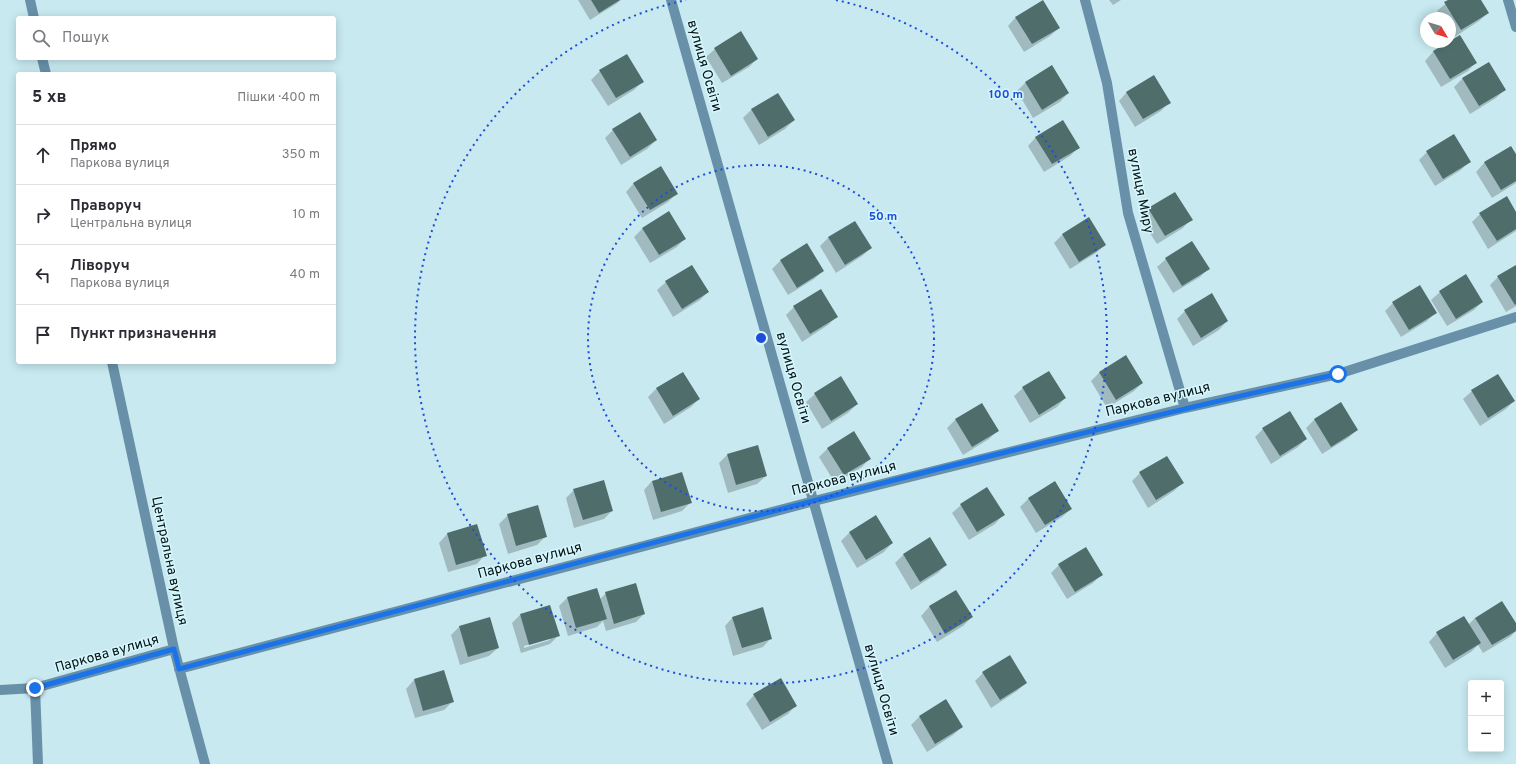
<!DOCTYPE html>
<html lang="uk">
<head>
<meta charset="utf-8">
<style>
	body { margin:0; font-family:Overpass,sans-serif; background:#f2f2f3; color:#2b2b33 }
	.controls { position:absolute; right:12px; bottom:12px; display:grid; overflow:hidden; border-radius:4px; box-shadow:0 2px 10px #0003 }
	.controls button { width:36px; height:36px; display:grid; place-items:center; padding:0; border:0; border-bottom:1px solid #e1e1e2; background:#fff; color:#2b2b33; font:20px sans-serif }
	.compass { position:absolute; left:1420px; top:12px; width:36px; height:36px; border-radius:50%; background:#fff; box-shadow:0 2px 10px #0003; rotate:128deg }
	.stop { position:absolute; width:12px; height:12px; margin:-9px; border:3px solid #1a73e8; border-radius:50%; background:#fff }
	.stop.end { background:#1a73e8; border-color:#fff; box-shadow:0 1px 4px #0008 }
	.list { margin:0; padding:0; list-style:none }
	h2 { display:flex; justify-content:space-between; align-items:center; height:52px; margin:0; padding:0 16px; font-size:17px }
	h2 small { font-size:13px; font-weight:400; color:#7c7c81 }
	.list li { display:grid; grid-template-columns:26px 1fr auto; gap:12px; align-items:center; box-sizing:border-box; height:60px; padding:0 16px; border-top:1px solid #e1e1e2 }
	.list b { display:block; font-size:15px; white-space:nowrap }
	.list p { margin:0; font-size:13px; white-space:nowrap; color:#7c7c81 }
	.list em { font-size:13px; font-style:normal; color:#7c7c81 }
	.icon { flex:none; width:22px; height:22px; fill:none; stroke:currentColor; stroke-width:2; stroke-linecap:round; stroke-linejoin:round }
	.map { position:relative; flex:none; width:1516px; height:764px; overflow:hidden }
	.search { position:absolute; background:#fff; box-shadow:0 2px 10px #0003; left:16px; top:16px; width:320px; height:44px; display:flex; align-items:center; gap:10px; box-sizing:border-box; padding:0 14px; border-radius:4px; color:#7c7c81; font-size:15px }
	.panel { position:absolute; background:#fff; box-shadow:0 2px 10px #0003; left:16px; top:72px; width:320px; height:292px; border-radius:4px }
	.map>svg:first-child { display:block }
	.shadow { fill:#0003; fill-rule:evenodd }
	.building { fill:#4f6e6b }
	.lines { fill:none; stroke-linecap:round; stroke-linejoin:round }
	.minor { stroke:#6891a9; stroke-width:10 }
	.route { stroke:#1a73e8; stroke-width:5 }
	.ring { fill:none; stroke:#1d4ed8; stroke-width:2; stroke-dasharray:2 4 }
	.labels { text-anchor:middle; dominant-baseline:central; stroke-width:3; stroke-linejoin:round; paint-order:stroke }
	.street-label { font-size:14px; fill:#071316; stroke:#d5f7fd }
	.centre { fill:#1d4ed8; stroke:#d5f7fd; stroke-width:2 }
	.ring-label { font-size:12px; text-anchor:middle; font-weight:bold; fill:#1d4ed8; stroke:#d5f7fd; stroke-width:3; stroke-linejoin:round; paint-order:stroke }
</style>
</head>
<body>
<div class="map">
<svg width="1516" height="764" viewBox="0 0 1516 764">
	<rect width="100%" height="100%" fill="#c8e9f0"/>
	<!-- shadow -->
	<path class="shadow" d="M578,0h43l-5,4 -26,16z
		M1109,0h12l-8,5z
		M1450,0h29l9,13 -9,8 -26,17 -3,-5v-15h-9l-4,-7z
		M1016,17l43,11 -9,8 -26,16 -16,-26z
		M1460,36l16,26 -8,9 -27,16 -16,-26 8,-9z
		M715,49l42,10 -8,8 -27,16 -16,-26z
		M626,55l16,27 -8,8 -26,16 -17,-26 9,-9z
		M1488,63l17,26 -9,9 -26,16 -16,-27 8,-8z
		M1052,67l16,26 -8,9 -27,16 -16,-27 8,-8z
		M1127,92l42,10 -8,9 -26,16 -16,-26z
		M778,94l16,26 -9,9 -26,16 -16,-27 8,-8z
		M613,130l43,10 -9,9 -26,16 -16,-27z
		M1036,137l43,10 -9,9 -26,16 -16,-26z
		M1511,147l5,9v27l-24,15 -16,-26 8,-9z
		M1427,152l42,10 -8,8 -26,16 -16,-26z
		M634,183l42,11 -8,8 -26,16 -16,-26z
		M1175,193l16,26 -8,9 -26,16 -17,-26 9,-9z
		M1480,214h36v17l-28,18 -16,-27z
		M1089,219l16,26 -9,8 -26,16 -16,-26 8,-8z
		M855,222l16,26 -9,8 -26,17 -16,-27 8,-8z
		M643,228l42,10 -8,9 -27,16 -16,-26z
		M807,244l16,27 -9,8 -26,16 -16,-26 8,-8z
		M1166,259l42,10 -8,8 -27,16 -16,-26z
		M1516,266v40l-10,6 -16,-27 8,-8z
		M666,282l42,10 -8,8 -27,17 -16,-27z
		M1440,292l42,10 -8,8 -27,16 -16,-26z
		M1393,303l42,10 -8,8 -26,16 -16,-26z
		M794,307l42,10 -8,8 -26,17 -16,-27z
		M1185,311l42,10 -8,9 -26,16 -16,-27z
		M1126,357l16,26 -8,8 -27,17 -16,-27 8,-8z
		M1049,372l16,26 -8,9 -27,16 -16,-27 9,-8z
		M683,373l16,26 -8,8 -27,17 -16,-27 8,-8z
		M1498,375l16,26 -8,8 -26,17 -17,-27 9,-8z
		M841,378l16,26 -9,9 -26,16 -16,-27 9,-8z
		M1341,403l16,27 -9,8 -26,16 -16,-26 8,-8z
		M982,404l16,26 -9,9 -26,16 -16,-27 8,-8z
		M1263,429l43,10 -8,8 -27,17 -16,-27z
		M828,448l42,10 -8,9 -27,16 -16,-26z
		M727,455l39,21 -9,8 -29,9 -9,-30z
		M1140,473l42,10 -8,8 -26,17 -16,-27z
		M652,481l39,21 -9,9 -29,9 -9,-30z
		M1055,482l16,27 -9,8 -26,16 -16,-26 8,-8z
		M574,490l38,21 -8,8 -30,9 -8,-30z
		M961,505l42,10 -8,9 -26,16 -17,-27z
		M508,515l38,21 -9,9 -29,9 -9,-30z
		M876,517l16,26 -8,9 -27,16 -16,-27 8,-8z
		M477,526l8,29 -8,9 -29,8 -9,-29 8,-9z
		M930,539l16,26 -8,8 -27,17 -16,-27 8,-8z
		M1059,565l42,10 -8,8 -26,16 -16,-26z
		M597,589l3,10 6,-6 38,21 -8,8 -30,9 -3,-10 -6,6 -29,9 -9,-30 8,-8z
		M956,591l16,26 -9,9 -26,16 -16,-26 8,-9z
		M520,615l38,21 -8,8 -29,9 -9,-30zM550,638v2l-26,8v-2z
		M733,617l38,21 -8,9 -30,9 -8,-30z
		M1475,618l41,7v6l-6,6 -27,16 -5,-8 -7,7 -26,16 -16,-26 8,-9 31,-8z
		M459,627l39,21 -9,8 -29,9 -9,-30z
		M444,672l9,29 -9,9 -29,8 -9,-29 8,-9z
		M983,673l43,10 -9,8 -26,17 -16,-27z
		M754,695l42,10 -8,9 -26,16 -16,-26z
		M946,701l16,26 -9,8 -26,17 -16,-27 8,-8z"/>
	<!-- building -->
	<path class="building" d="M591,0h29l-21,13z
		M1043,0l17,28 -28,16 -17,-27z
		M1448,0h33l8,13 -28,17 -17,-28z
		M741,31l17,28 -27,17 -17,-28z
		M1460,35l17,28 -27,16 -17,-28z
		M627,54l17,28 -28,16 -17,-28z
		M1489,62l17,28 -27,16 -17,-28z
		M1052,65l17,28 -27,17 -17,-28z
		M1154,75l17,28 -28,16 -17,-27z
		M778,93l17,27 -27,17 -17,-28z
		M640,112l17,28 -27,17 -18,-28z
		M1063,120l17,28 -28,16 -17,-27z
		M1454,134l17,28 -28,17 -17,-28z
		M1511,146l5,8v27l-15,9 -17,-28z
		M661,166l17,28 -28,16 -17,-27z
		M1175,192l18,28 -28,16 -17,-28z
		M1507,196l9,16v17l-19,12 -18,-28z
		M669,211l17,28 -27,16 -17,-27z
		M1089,217l17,28 -27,17 -17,-28z
		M855,221l17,27 -27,17 -17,-28z
		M1192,241l18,28 -28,17 -17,-28z
		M807,243l17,28 -27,17 -17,-28z
		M692,265l17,27 -27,17 -17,-28z
		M1516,265v39l-1,1 -18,-29z
		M1466,274l17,28 -27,17 -17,-28z
		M1420,285l17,28 -28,17 -17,-28z
		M821,289l17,28 -28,17 -17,-28z
		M1212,293l16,28 -27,17 -17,-28z
		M1126,355l17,28 -27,17 -17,-28z
		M1049,371l17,27 -27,17 -17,-28z
		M683,372l17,27 -27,17 -17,-28z
		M1498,374l17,27 -27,17 -17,-28z
		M841,376l17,28 -27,17 -17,-28z
		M1341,402l17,28 -27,17 -17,-28z
		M982,403l17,28 -27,16 -17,-28z
		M1290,411l17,28 -27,17 -18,-28z
		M854,431l17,28 -27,16 -17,-27z
		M758,445l9,31 -31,9 -9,-31z
		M1167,456l17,27 -28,17 -17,-28z
		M682,472l10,31 -31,9 -9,-31z
		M604,480l9,31 -30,9 -10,-31z
		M1055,481l17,28 -27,16 -17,-27z
		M987,487l18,28 -28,17 -17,-28z
		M538,505l9,32 -31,9 -9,-32z
		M876,515l17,28 -27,17 -17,-28z
		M477,524l10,32 -31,9 -9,-32z
		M930,537l17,28 -27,17 -17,-28z
		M1086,547l17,28 -28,17 -17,-28z
		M636,583l9,31 -31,10 -9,-32z
		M597,588l10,31 -31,9 -9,-31z
		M956,590l17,27 -28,17 -16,-28z
		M1502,601l14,22v8l-24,14 -17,-27z
		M550,605l10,31 -31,9 -9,-31z
		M763,607l9,32 -30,9 -10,-31z
		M1464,616l17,27 -28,17 -17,-28z
		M490,617l9,31 -31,9 -9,-31z
		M1010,655l17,28 -27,17 -18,-28z
		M444,670l10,32 -31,9 -9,-32z
		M781,678l16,28 -27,16 -17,-28z
		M946,699l17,28 -28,17 -16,-28z"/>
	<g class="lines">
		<!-- minor -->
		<path class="minor" d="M30,0l4,18
			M671,0l217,764
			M1085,0l22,83 21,130 57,195
			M1508,0l8,27
			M42,58l4,16
			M112,362l62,287 31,115
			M179,669l635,-168 371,-93 153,-34 178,-57
			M35,688l3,76
			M0,690l35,-2 139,-39"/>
	</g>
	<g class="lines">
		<!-- route -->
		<path class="route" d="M35,688l139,-39 5,20c385,-102 770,-209 1159,-295"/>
	</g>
	<!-- distance rings -->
	<g class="ring">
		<circle cx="761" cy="338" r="173"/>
		<path d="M836 0A346 346 0 1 1 686 0"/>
	</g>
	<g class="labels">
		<!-- street labels -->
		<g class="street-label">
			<text transform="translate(704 66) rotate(74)">вулиця Освіти</text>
			<text transform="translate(1140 191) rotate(79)">вулиця Миру</text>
			<text transform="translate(793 378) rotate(74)">вулиця Освіти</text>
			<text transform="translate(1158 400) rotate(-14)">Паркова вулиця</text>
			<text transform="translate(844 479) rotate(-14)">Паркова вулиця</text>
			<text transform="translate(169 561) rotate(78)">Центральна вулиця</text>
			<text transform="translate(530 561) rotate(-15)">Паркова вулиця</text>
			<text transform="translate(107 654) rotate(-16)">Паркова вулиця</text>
			<text transform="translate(881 690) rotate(74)">вулиця Освіти</text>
		</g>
	</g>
	<circle cx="761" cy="338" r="6" class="centre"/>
	<g class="ring-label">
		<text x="1006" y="98">100 m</text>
		<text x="883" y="220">50 m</text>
	</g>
</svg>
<div class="controls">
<button>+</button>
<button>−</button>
</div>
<svg class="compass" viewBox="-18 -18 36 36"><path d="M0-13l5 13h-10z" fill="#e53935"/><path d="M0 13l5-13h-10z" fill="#7c7c81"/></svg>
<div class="stop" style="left:1338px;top:374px"></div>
<div class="stop end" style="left:35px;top:688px"></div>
<div class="search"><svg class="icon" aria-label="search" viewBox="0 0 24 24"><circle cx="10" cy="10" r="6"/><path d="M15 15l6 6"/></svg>Пошук</div>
<section class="panel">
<h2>5 хв<small>Пішки · 400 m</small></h2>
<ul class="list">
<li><svg class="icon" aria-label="ahead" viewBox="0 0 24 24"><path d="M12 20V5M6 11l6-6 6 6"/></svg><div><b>Прямо</b><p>Паркова вулиця</p></div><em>350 m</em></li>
<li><svg class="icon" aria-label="right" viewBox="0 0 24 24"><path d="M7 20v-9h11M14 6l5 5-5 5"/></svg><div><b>Праворуч</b><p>Центральна вулиця</p></div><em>10 m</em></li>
<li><svg class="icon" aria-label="left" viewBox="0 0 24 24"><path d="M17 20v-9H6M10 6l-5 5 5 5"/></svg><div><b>Ліворуч</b><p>Паркова вулиця</p></div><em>40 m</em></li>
<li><svg class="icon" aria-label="arrive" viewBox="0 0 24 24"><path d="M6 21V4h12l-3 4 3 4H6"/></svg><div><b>Пункт призначення</b></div></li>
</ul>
</section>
</div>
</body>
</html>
